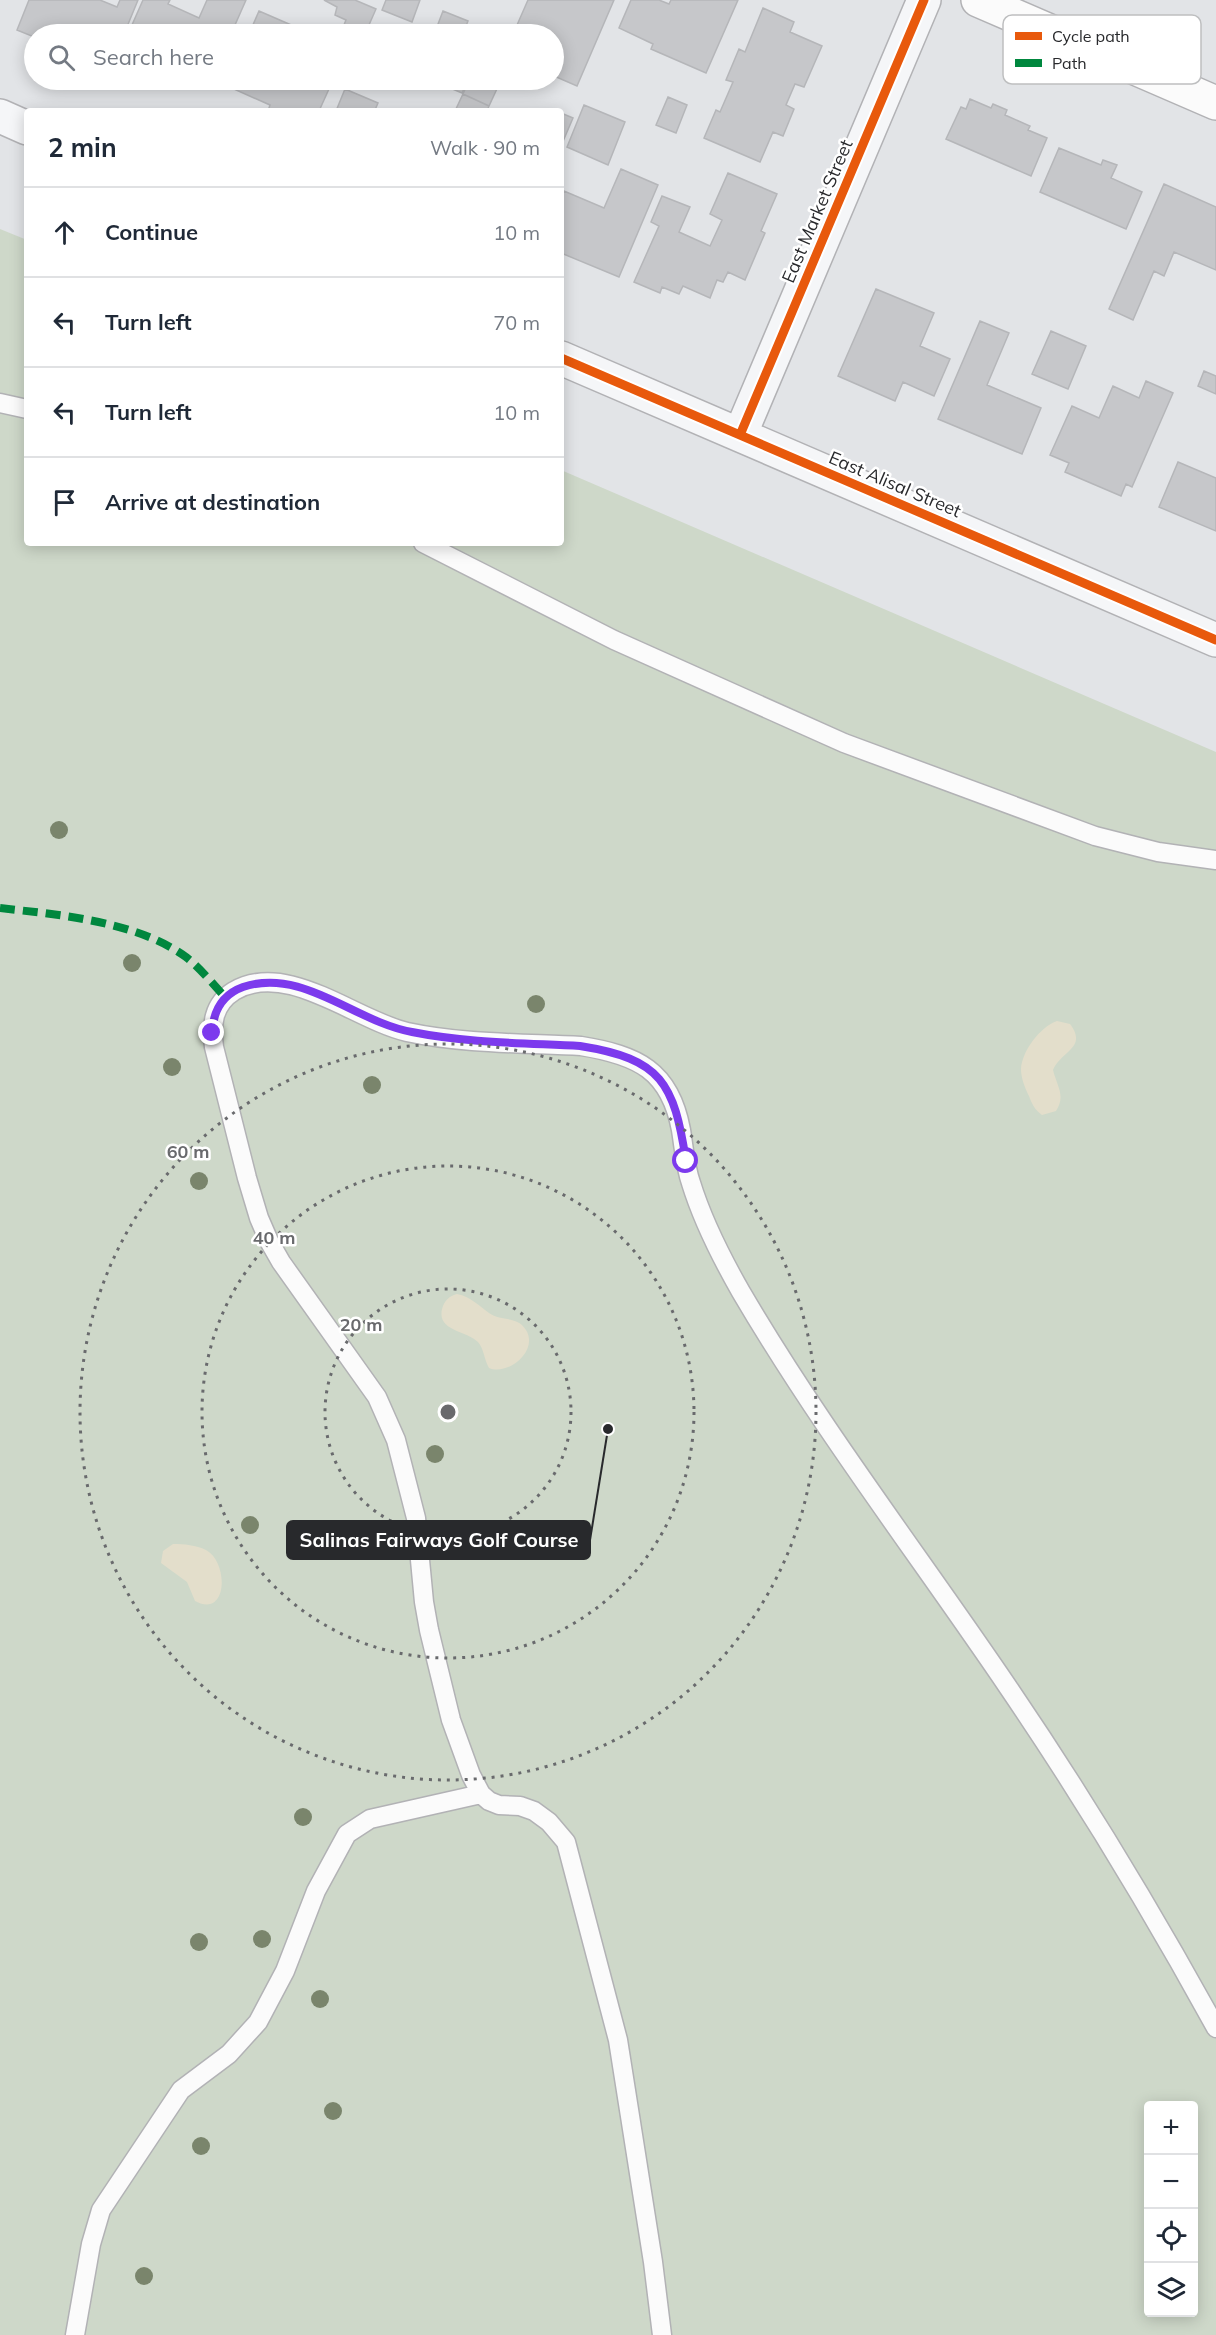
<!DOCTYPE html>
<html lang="en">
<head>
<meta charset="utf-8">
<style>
	body { margin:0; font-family:Mulish,sans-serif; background:#f2f2f3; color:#1f2937 }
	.controls { position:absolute; right:18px; bottom:18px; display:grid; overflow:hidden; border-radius:6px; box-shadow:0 3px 15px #0003 }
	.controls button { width:54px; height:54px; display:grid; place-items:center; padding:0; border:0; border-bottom:2px solid #e0e1e3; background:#fff; color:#1f2937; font:30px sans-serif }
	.stop { position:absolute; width:18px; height:18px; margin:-14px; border:4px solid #7c3aed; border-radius:50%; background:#fff }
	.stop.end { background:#7c3aed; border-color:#fff; box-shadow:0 2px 6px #0008 }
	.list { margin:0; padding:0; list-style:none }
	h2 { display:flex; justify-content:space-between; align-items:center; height:78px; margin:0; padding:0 24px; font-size:26px }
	h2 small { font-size:20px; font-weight:400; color:#747a83 }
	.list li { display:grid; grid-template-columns:39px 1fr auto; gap:18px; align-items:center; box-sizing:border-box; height:90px; padding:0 24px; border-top:2px solid #e0e1e3 }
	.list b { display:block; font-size:22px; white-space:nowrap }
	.list em { font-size:20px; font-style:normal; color:#747a83 }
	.icon { flex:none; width:33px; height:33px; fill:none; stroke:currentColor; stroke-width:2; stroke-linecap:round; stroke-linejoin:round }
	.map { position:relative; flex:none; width:1216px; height:2335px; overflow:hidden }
	.search { position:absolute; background:#fff; box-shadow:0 3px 15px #0003; left:24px; top:24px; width:540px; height:66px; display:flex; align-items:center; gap:15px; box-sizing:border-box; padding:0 21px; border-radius:33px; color:#747a83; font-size:22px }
	.panel { position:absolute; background:#fff; box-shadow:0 3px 15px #0003; left:24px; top:108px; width:540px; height:438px; border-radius:6px }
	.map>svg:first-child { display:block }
	.green { fill:#ced8c9; fill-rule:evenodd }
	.sand { fill:#e3decb }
	.building { fill:#c6c7ca; stroke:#b5b6b9; stroke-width:1.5 }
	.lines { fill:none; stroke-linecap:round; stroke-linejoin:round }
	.lane-casing { stroke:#b2b2b5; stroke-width:21 }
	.street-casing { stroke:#b2b2b5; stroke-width:36 }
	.secondary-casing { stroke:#b2b2b5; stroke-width:36 }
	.lane { stroke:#fbfbfb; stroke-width:18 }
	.street { stroke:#fbfbfb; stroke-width:33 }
	.secondary { stroke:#f5f6f8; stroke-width:33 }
	.quiet { stroke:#00873e; stroke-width:8; stroke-dasharray:15 8; stroke-linecap:butt }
	.cycleway-casing { stroke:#fff; stroke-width:13 }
	.cycleway { stroke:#e8590c; stroke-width:9 }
	.tree { fill:#7a856c }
	.route { stroke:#7c3aed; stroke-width:8 }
	.ring { fill:none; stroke:#696a6d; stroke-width:3; stroke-dasharray:3 6 }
	.labels { text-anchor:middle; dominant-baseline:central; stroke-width:5; stroke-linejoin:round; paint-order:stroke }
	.street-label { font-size:18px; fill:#28292c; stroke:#fff }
	.key { fill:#fff; stroke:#bebfc0; stroke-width:1.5 }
	.key-label { font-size:16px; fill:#28292c }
	.centre { fill:#696a6d; stroke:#fff; stroke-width:3 }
	.ring-label { font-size:18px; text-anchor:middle; font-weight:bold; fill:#696a6d; stroke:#fff; stroke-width:5; stroke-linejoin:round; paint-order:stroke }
	.leader { fill:none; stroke:#28292c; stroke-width:2 }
	.callout-dot { fill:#28292c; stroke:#fff; stroke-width:2 }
	.callout { fill:#28292c; stroke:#28292c; stroke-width:2 }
	.callout-label { font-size:20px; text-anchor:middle; font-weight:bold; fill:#fff }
</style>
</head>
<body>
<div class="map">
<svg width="1216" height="2335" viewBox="0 0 1216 2335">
	<rect width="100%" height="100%" fill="#e2e4e7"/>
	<!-- green -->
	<path class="green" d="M0,229l27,11v303h534v-73l655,282v1583h-1216zM1148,2106h46v206h-46z"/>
	<!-- sand -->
	<path class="sand" d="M1057,1021l13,3c18,24 -9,27 -17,46 4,16 13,26 3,41l-14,4c-7,-5 -10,-11 -13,-19 -4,-8 -8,-18 -8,-27 1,-18 19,-42 36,-48z
		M457,1294c14,3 21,11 32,19 12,9 28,2 37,17 13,21 -18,46 -37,38 -5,-9 -5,-19 -11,-26 -12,-12 -44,-11 -35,-36 3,-7 7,-10 14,-12z
		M173,1544c11,0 23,1 33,6 23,12 22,69 -11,51l-8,-19 -26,-19 2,-12z"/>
	<!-- building -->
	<path class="building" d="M29,0h71l17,7 3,-7h18l-14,34h-90v3l-17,-7z
		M143,0h27l-2,4 31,14 8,-18h39l-15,34h-103z
		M324,0h31l21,9 -11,25h-19l-5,-2 5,-12 -11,-5 2,-8z
		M386,0h34l-8,22 -30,-12z
		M528,0h86l-37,86 -23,-10v-22l4,-11 -4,-2v-7h-16l-21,-9z
		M631,0h28l10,4 2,-4h67l-32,73 -55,-24 2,-5 -34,-16z
		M763,8l31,14 -4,10 32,14 -18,41 -9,-3 -9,21 8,4 -11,27 -10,-4 -13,30 -56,-24 12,-28 4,2 13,-30 -7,-2 13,-31 6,3z
		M259,11l53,23h-63z
		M443,11l25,10 -2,5 17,8h-42l-6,-2z
		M160,80h19l-3,6z
		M230,80h103l-14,31h-51l2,-6 -43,-19z
		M431,80h37l-6,13z
		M469,80h32l-12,26 -26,-12z
		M345,89l33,14 -3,7 2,1h-41z
		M463,94l26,12 -2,5h-32z
		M668,97l19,8 -11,28 -20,-8z
		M970,99l21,9 2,-4 14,6 -2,5 25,11 -2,4 19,8 -16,38 -85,-37 15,-32 5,2z
		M584,105l41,17 -17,43 -41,-18z
		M561,113l12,5 -12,28z
		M1059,148l42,17 2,-5 14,5 -6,13 31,14 -16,37 -86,-37z
		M621,169l37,16 -39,92 -58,-24v-55l3,-7 40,17z
		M728,173l49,21 -16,37 4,2 -20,47 -17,-8 -5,10 -6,-2 -7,18 -27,-12 -4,8 -17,-7 -2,6 -26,-11 25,-56 -8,-4 11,-26 28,11 -11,25 31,14 12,-26 -12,-6z
		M1164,184l52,23v63l-42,-18 -10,24 -10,-5 -21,49 -24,-11z
		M876,289l58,24 -14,33 30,13 -16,37 -31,-14 -8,19 -57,-25z
		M980,321l29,12 -22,52 54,23 -19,46 -84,-35z
		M1051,331l35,15 -18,43 -36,-15z
		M1204,371l12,5v18l-18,-8z
		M1146,381l27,12 -41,94 -6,-3 -5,12 -56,-24 4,-9 -19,-8 22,-49 27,12 14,-32 26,12z
		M1178,462l38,16v53l-57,-24z"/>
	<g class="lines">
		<defs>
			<path id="lane" d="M0,403l27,6
				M423,543l191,97 230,103 251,93 63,16 58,8
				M75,2335l16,-91 10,-34 80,-120 48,-36 29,-32 27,-51 31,-80 31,-57 23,-15 111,-25
				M662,2335l-9,-73 -35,-222 -52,-198 -17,-20 -15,-11 -14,-5 -21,-1 -10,-4 -8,-7 -10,-19 -20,-55 -22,-90 -5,-28 -8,-84 -20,-78 -19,-43 -96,-135 -12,-21 -10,-23 -12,-40 -33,-131c-3,-22 -1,-43 20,-56 53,-31 121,29 173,41 56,12 116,11 174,14 56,9 89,24 100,84 3,18 4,36 10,53 12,39 30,74 50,109 81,138 179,265 269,398 74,109 143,223 206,338"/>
			<path id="street" d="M978,0l238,103"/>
			<path id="secondary" d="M0,116l27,12
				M561,358l655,282
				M740,435l184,-435"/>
		</defs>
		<!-- lane casing -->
		<use href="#lane" class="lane-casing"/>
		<!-- street casing -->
		<use href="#street" class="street-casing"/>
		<!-- secondary casing -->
		<use href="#secondary" class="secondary-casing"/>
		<!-- lane -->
		<use href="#lane" class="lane"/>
		<!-- street -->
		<use href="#street" class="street"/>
		<!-- secondary -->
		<use href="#secondary" class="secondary"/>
		<!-- quiet -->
		<path class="quiet" d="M0,908c60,7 136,13 186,49 14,11 27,27 39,40"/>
		<defs>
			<path id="cycleway" d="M561,358l655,282
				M740,435l184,-435"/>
		</defs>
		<!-- cycleway casing -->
		<use href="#cycleway" class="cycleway-casing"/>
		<!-- cycleway -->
		<use href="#cycleway" class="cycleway"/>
	</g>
	<!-- trees -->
	<g class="tree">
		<circle cx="59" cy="830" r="9"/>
		<circle cx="132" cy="963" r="9"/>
		<circle cx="536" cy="1004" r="9"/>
		<circle cx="172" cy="1067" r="9"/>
		<circle cx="372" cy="1085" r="9"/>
		<circle cx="199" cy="1181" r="9"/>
		<circle cx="435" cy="1454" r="9"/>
		<circle cx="250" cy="1525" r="9"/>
		<circle cx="303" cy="1817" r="9"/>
		<circle cx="262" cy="1939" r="9"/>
		<circle cx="199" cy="1942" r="9"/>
		<circle cx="320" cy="1999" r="9"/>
		<circle cx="333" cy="2111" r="9"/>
		<circle cx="201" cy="2146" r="9"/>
		<circle cx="144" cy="2276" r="9"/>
	</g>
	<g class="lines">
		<!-- route -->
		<path class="route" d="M212,1033c1,-21 9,-38 31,-46 60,-20 112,35 169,45 55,11 113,11 168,14 82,13 94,37 106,115"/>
	</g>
	<!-- distance rings -->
	<g class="ring">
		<circle cx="448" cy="1412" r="123"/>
		<circle cx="448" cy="1412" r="246"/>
		<circle cx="448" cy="1412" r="368"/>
	</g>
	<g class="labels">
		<!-- street labels -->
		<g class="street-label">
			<text transform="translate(817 211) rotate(-67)">East Market Street</text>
			<text transform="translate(895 484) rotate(23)">East Alisal Street</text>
		</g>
	</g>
	<!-- legend -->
	<rect x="1003" y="15" width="198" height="69" rx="9" class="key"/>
	<rect x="1015" y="32" width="27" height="8" fill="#e8590c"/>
	<rect x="1015" y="59" width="27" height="8" fill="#00873e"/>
	<g class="key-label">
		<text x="1052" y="42">Cycle path</text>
		<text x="1052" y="69">Path</text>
	</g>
	<circle cx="448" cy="1412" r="9" class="centre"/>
	<g class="ring-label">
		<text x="188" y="1158">60 m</text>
		<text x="274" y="1244">40 m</text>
		<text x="361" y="1331">20 m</text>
	</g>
	<!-- callouts -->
	<path class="leader" d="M608 1429L590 1540"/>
	<circle class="callout-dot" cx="608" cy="1429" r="6"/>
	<rect class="callout" x="287" y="1521" width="303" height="38" rx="6"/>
	<g class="callout-label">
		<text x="439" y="1547">Salinas Fairways Golf Course</text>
	</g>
</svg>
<div class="controls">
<button>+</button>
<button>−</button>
<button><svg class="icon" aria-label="locate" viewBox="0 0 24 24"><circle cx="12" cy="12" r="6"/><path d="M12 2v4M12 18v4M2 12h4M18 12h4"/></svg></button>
<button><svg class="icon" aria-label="layers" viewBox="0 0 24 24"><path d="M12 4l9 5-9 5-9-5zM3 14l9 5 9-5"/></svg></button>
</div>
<div class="stop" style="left:686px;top:1161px"></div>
<div class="stop end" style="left:212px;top:1033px"></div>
<div class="search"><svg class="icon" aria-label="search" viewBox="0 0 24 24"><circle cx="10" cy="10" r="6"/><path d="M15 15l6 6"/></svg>Search here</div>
<section class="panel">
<h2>2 min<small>Walk · 90 m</small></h2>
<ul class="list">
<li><svg class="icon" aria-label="ahead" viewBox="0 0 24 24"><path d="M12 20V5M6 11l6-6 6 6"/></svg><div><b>Continue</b></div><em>10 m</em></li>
<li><svg class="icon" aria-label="left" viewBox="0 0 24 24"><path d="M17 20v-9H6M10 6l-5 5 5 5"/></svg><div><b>Turn left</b></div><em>70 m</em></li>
<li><svg class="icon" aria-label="left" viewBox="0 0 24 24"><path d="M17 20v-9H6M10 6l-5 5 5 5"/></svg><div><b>Turn left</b></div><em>10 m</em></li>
<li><svg class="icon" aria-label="arrive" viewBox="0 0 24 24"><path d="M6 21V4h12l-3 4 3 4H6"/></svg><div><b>Arrive at destination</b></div></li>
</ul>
</section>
</div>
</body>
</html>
